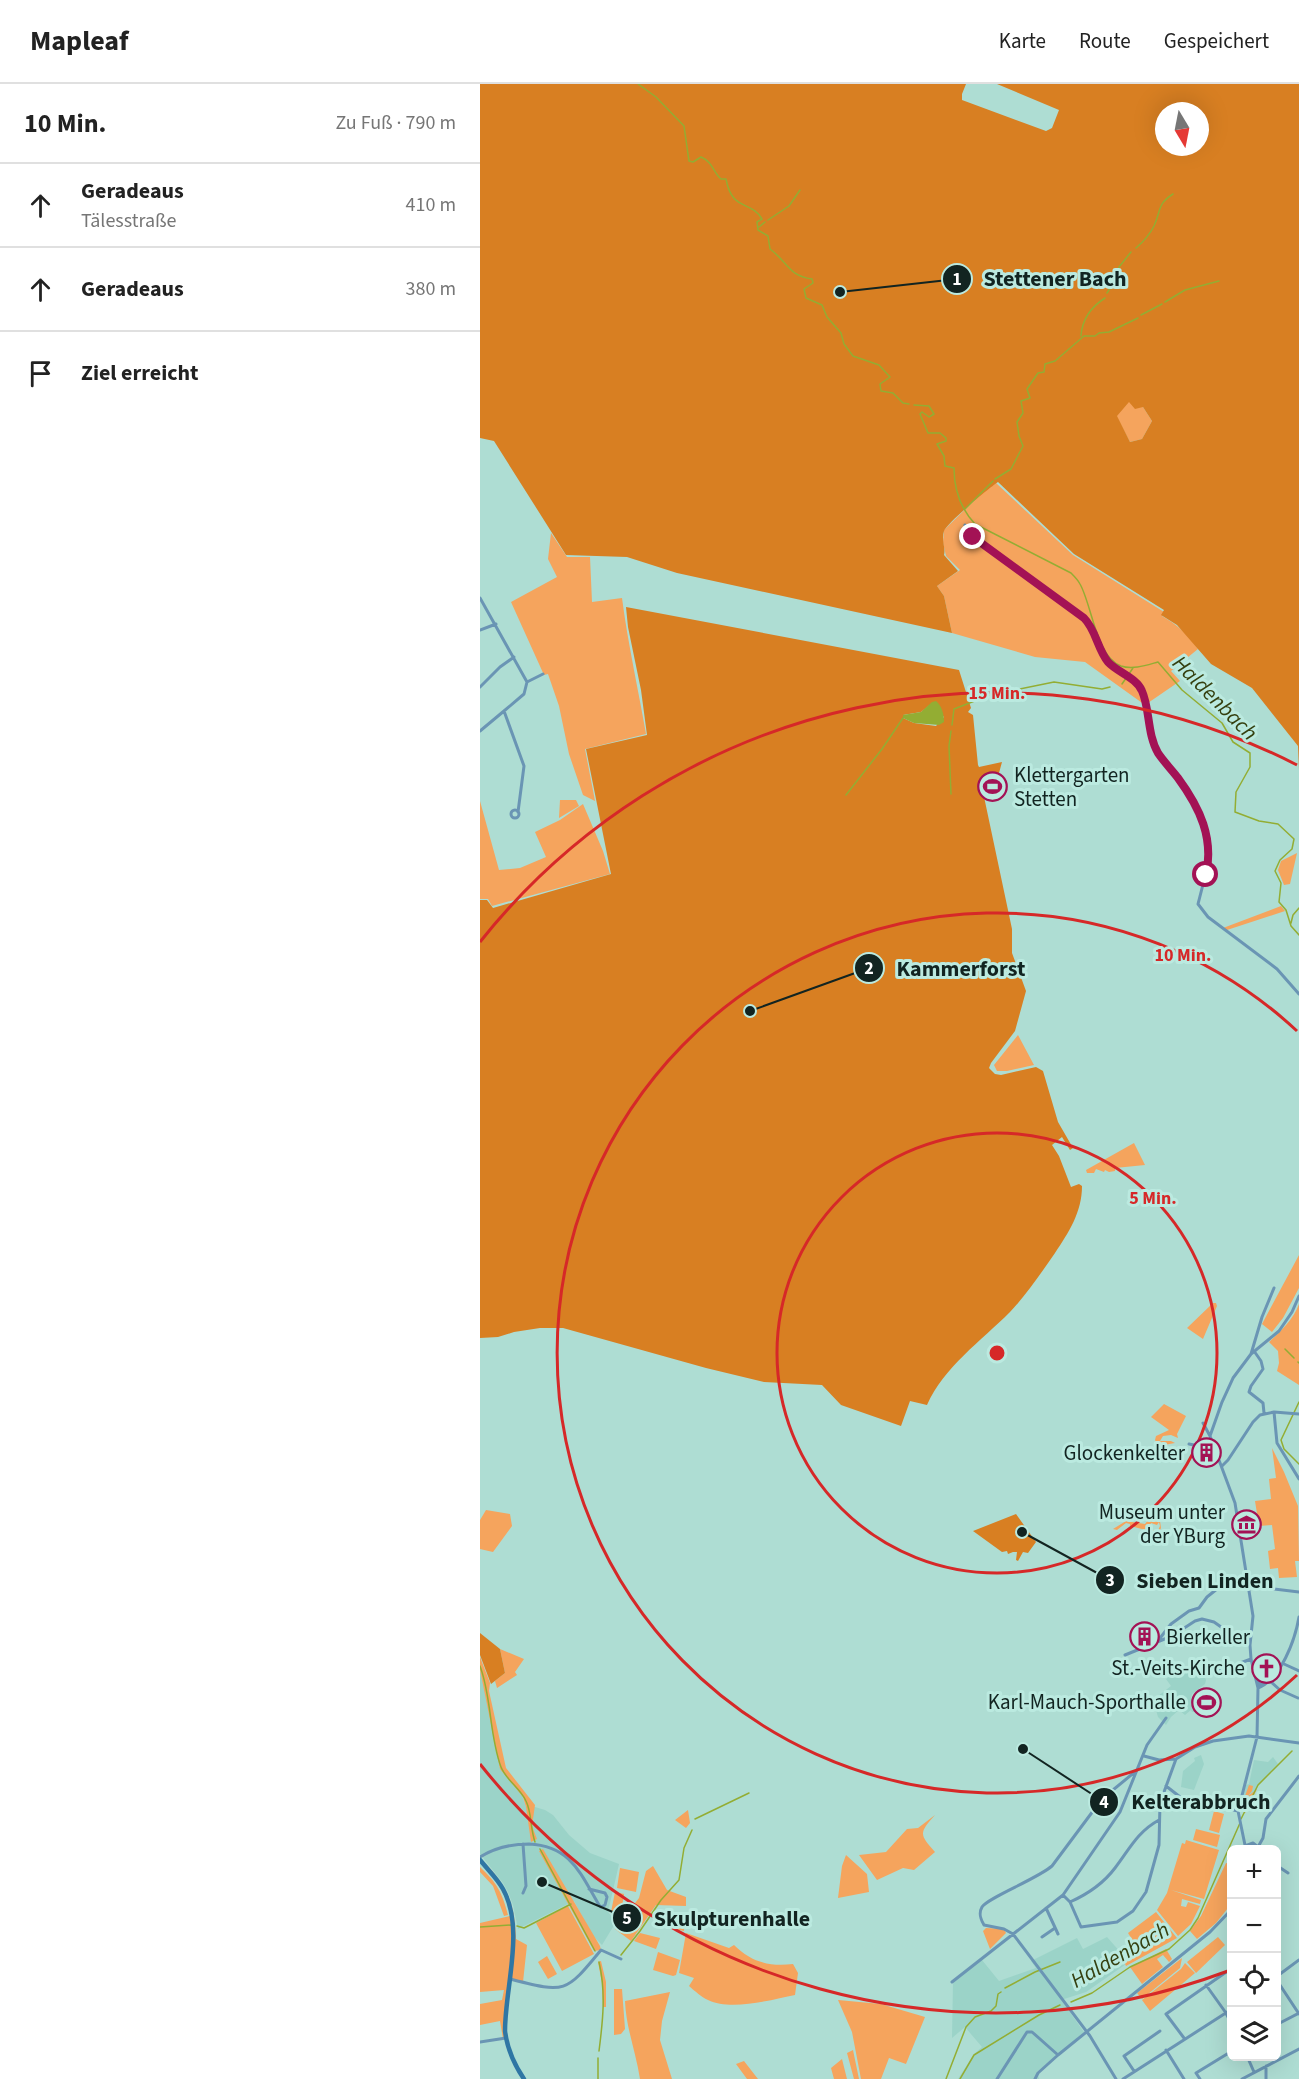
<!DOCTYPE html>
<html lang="de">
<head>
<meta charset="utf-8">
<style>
	body { margin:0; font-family:"Source Sans 3",sans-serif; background:#f2f2f2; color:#222 }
	.controls { position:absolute; right:18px; bottom:18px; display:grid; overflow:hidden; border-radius:9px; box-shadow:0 6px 24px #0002 }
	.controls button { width:54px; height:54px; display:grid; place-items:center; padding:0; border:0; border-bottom:2px solid #e0e0e0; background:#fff; color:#222; font:30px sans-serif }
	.compass { position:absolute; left:675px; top:18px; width:54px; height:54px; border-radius:50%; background:#fff; box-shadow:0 6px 24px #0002; rotate:170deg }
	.stop { position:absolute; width:18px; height:18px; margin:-14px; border:4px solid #a31255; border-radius:50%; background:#fff }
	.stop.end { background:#a31255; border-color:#fff; box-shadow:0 2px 6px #0008 }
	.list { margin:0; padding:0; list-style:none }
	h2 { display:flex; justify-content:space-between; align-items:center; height:78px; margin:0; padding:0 24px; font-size:26px }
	h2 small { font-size:20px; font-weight:400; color:#767676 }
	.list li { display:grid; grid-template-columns:39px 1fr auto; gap:18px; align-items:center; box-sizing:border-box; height:84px; padding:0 24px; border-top:2px solid #e0e0e0 }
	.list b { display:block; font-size:22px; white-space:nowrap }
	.list p { margin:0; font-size:20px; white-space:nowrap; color:#767676 }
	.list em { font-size:20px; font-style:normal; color:#767676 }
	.icon { flex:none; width:33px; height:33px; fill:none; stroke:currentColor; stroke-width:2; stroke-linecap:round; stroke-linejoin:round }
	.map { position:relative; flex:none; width:819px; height:1995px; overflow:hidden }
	header { display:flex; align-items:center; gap:36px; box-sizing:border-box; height:84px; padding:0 30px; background:#fff; border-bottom:2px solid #e0e0e0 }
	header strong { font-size:28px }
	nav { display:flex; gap:33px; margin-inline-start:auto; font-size:21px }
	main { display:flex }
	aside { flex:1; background:#fff }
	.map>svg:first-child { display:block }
	.built { fill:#9bd3c8 }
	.green { fill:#f5a45d }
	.forest { fill:#d87f22; fill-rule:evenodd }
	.water { fill:#93ad33 }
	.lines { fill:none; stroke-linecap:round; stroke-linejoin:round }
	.stream { stroke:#93ad33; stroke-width:1.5 }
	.street { stroke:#6a95b4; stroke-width:3 }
	.secondary { stroke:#2f76a4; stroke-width:4.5 }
	.route { stroke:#a31255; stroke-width:8 }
	.ring { fill:none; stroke:#d62828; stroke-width:3 }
	.labels { text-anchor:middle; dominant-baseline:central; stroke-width:6; stroke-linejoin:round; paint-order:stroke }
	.poi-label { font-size:21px; fill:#122421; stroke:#bbeae0; text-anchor:end }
	.water-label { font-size:22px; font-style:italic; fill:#354010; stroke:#bbeae0 }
	.centre { fill:#d62828; stroke:#bbeae0; stroke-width:3 }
	.ring-label { font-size:18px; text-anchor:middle; font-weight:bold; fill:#d62828; stroke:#bbeae0; stroke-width:6; stroke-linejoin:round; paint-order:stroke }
	.leader { fill:none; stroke:#122421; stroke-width:2 }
	.callout-dot { fill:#122421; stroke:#bbeae0; stroke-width:2 }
	.mark-label { font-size:18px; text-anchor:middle; font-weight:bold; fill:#fff }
	.callout-label { font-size:22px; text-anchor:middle; font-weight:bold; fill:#122421; stroke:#bbeae0; stroke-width:6; stroke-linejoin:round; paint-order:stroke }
</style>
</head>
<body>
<header>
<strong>Mapleaf</strong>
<nav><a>Karte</a><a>Route</a><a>Gespeichert</a></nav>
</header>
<main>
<aside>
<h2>10 Min.<small>Zu Fuß · 790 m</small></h2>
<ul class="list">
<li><svg class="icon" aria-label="ahead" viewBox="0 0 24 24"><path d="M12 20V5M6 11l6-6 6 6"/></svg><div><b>Geradeaus</b><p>Tälesstraße</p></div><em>410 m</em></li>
<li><svg class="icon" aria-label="ahead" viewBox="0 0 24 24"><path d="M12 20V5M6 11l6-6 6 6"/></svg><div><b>Geradeaus</b></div><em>380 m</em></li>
<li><svg class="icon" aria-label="arrive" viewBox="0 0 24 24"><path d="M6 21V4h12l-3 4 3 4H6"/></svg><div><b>Ziel erreicht</b></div></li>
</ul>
</aside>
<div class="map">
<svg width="819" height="1995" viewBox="0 0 819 1995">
	<rect width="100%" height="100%" fill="#aeddd3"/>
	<!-- built -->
	<path class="built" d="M0,1586l20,84 5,15 17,26 5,15 8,-3 10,3 8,5 16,20 21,18 29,11 -11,48 8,10 -14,23 -9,-9 -19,-35 -56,28 -5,-24 -5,-13 -5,-9 -23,-29z
		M704,1588l2,2 3,-2 2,3 4,-2 4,6 5,-3 2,4 -1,4 -13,10 -1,4 9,13 -8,1 -1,-2 -6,5 -6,-5 -8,7 -5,8 -8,-8 -5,-17 18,-14 -5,-7 8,-6 4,4z
		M721,1671l3,9 -10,26 -13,-3 2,-16 12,-10 -1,-3z
		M793,1673l5,7 -20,22 -13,27 -4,-7 1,-7 4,-14 3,-1 5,-24 14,2z
		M627,1853l22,25 -43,30 -25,8 23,32 -47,40 2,7h-81l16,-25 8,-7 -17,-20 -13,11 1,-56 29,-22 17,21 37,-13 -5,-7 46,-23 6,11z"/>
	<!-- green -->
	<path class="green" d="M649,317l14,6 9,14 -10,18 -12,3 -14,-26z
		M516,399l77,72 91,57 -2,4c14,8 27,19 36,33l-27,22 9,10 -35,24 -60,-43 -50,-5 -83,-24 -8,-37 -7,-10 23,-16 -14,-14 -3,-14 1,-12 41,-40z
		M71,449l16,24h23l2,45 30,-4c6,46 16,90 24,136l-61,15 10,52 -12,-6 -14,-41 -10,-48 -11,-32 -4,1 -33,-73 46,-25 -9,-18z
		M80,716h16l3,6 -20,12z
		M0,717l19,69 21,-2 26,-11 -11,-25 25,-12 23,-16 20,47 7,23 -118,32 -4,-7h-8z
		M817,769l-7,31 -6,1 -6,-15 3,-9z
		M801,822l4,5 -58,19 -4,-2z
		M538,951l16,30 -27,6h-10l-3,-6z
		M654,1059l11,22 -30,3v3l-6,1 -4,-2 -1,2 -8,-3 -2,4h-7l-1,-3z
		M819,1171v33l-16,30 -11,14 -10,-8z
		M733,1219h3l1,3 -14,33 -16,-11z
		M819,1220v81l-22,-14 2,-8 -1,-12 -9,-9c11,-10 25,-23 30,-38z
		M684,1320l22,12 -9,18 1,4 -7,-3 -8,1 -3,5h11l4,2 -17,3 -3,-6 1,-4 13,-6 -18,-13z
		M792,1364l12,24 14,34 1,55h-4l2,16 -18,1 -1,-10 -8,1 -2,-18 7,-2 -3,-24 -13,1 -4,-25 16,-2 -2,-20 7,-1z
		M6,1426l24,4 2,12 -19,26 -13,-3v-29z
		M673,1429l3,2 3,-1 2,14 -4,8 -9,4 2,-3 6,-2 4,-9 -1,-4 -2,3 -6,-2 -2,5 6,3 -1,1 -24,-6v-2l-4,-1 -9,7 -4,-1 13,-8 19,3z
		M20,1565l24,10 -9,13 2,3 -20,13 -2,-7 10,-8z
		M0,1573l10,26 -1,8 17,77 29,37 -3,21 5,13 -6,3 -5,-35 -3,-10 -23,-28 -20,-99z
		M769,1701l4,1 -1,5 -5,6 10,-8 -12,24 -4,-7 1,-7 3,-3z
		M208,1726l2,13 -4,5 -11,-8z
		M734,1727l10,3 -5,19 -10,-3z
		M455,1731c-16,18 -16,19 0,37l-21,18 -11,-2 -26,12 -18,-25 27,-3 21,-23 11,-1z
		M716,1745l24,6 -3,12 -24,-7z
		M706,1756l33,10 -15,49 -33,-9 30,10 -1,4 -18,-5 -1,7 5,1 2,-5 12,4 -9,18 -13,12 -21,-26 10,-17 15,-50 3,1z
		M63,1765l57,97 1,4 -7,1 -55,-100z
		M366,1771l21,19 2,18 -31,6 4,-32z
		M746,1779l5,1 1,39 -16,20 -19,16 -7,-8 11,-15z
		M7,1781c22,24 28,42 29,74l11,6 -4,37 -14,-4 -3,60 -3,1 -3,-18 -20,4v-21l22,-4 2,-10 -24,2v-69l30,-7v-10z
		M173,1782l14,24 19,7v9l-30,-1 -25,36 -16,-12 24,-31 7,-27z
		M0,1783c17,16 22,25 28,48l-4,1 -11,-30 -13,-14z
		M140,1784l19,4 -3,20 -19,-4z
		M135,1808l9,2 -3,20 -10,-2z
		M88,1822l26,48 -32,17 -26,-48z
		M676,1828l21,26 -51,28 -7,-17 14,-8 -5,-8z
		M187,1830l18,2 -1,15 -13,-3 1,-4 -8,-1z
		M506,1844l18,1 2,4 -16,16 -7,-18z
		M160,1849l20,5 -4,11 -22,-8z
		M206,1849l43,15 5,-3c17,17 36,22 59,19l5,9 -3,22c-24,5 -64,16 -87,5 -7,-3 -13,-9 -19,-14l5,-8 -15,-5z
		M738,1853l7,8 -29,28 -9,-11z
		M686,1865l6,10 -3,3 -6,-7 -6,4 6,8 -21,17 -12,-17z
		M178,1868l22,8 -4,15 -3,1 -20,-6z
		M67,1872l10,18 -9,5 -10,-17z
		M702,1874l-2,10 -38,31 -5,-6z
		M121,1877l5,21v25h-3l-1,-24 -4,-21z
		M705,1879l10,10 -45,38 -8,-11 39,-31z
		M134,1905h8l3,40 -4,5 -7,1z
		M190,1908l-8,29 -2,19 12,39h-32c-4,-27 -14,-51 -15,-78z
		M358,1916l43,4 44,13 -19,47 -17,-6 -8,21h-20l-9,-47z
		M373,1966l6,29h-5l-7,-26z
		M362,1975l5,20h-13l-3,-11z
		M264,1977l14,18h-11l-11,-15z"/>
	<!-- forest -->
	<path class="forest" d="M0,0h486l-4,10v6l84,31 6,-3 7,-18 -62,-26h302v686l-1,-24 -46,-58 -41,-24 -34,-39 -16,-10 3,-5 -90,-56 -76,-72c-9,6 -51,41 -54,49 -3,9 2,17 0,24l14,16 -21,15 7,10 8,37 -275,-60 -50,-16 -61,-2 -72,-114 -14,-3zM684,27h36v36h-36zM649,318l6,7 8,-2 9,14 -10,18 -12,3 -13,-26z
		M146,523l333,63 12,38 -3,4 5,3 5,50 1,2 23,-5 -3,11 -14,10 -2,9 29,137v24l14,38 -11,40 -24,32 -2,5 6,6 6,1 35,-8 7,4 15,51 15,26 -3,2 -8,-13 -10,8 7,11 12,31 8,-3 3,2c0,26 -13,46 -27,67 -14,20 -28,41 -45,59 -29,29 -66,55 -83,93l-17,-4 -9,25 -60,-21 -19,-20 -58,-3 -58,-14 -143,-40h-23l-26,4 -16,5 -18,1v-438h7l6,8 118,-34 -25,-125 61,-14 -6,-45 -13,-63zM451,620l13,13 -8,9 -22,-3 -11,-5v-3l18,-3z
		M536,1430l20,28 -8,11 -5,-1 -5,9 -2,-1 1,-8h-4l-5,2 -1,-3 -5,1 -29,-21z
		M0,1549l20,16 5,24 -14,11 -11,-29z"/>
	<!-- water -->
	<path class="water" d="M456,617c6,5 8,13 8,21l-5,3 -25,-2 -11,-5v-3l18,-3 11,-10z"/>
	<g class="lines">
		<!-- stream -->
		<path class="stream" d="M158,0l18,13 28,29 5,35 4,1 8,-5c12,5 12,15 20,22h5c6,33 25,21 36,40l-5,3 1,8 10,6 2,13c17,12 18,27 42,30l1,4 -9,6 2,9 16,7 5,12 14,16 3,11 9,12 26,9 11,12 -10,7 1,7 12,2 10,10 6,1
			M288,136l21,-14 11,-16
			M279,143l6,-5
			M656,164c7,-6 14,-14 18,-22 7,-15 3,-22 19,-32
			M627,209l9,-14 3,-12 12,-15
			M685,218l20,-12 34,-9
			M661,231l21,-11
			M601,252c1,-17 10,-29 24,-38
			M434,321l15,1 5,8 -5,3 -7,-5 -2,2 8,19h12l6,5v3l-9,3 7,12 1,10 9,2c0,21 7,41 21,56l96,49c3,3 7,7 9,11 12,21 16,73 41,82 12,4 26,-1 37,-4l24,28 40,33 11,19 17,11v14l-14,25 -1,20 24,9 19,3 16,15 -2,10 -12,11 -5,11 6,12 -2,19 7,8 5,16 8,9
			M515,395l16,-10 12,-23 -4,-10 -2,-14 6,-9 -2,-12 9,-3 -3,-9 11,-16 6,-1 1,-8 10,-3 29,-25h11l4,-3 10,-1 29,-14
			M485,425l28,-28
			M642,600l11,-16
			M472,641l2,-16 36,-14 64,-13 48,7 8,-2
			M471,710l-2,-48 2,-15
			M366,711l36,-46 21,-31
			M811,839l2,-8 6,-7
			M805,1265l9,9
			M818,1278l1,1
			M819,1318l-18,38 3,9 15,15
			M0,1582c12,32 9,69 21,101 5,13 19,21 25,34 6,12 4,27 9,41
			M215,1735l54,-26
			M761,1735l17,-34 34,-34
			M60,1765l55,102
			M37,1842l7,2 47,-24
			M0,1843l31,-2
			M141,1871l19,-24 21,-31 18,-20 5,-32 8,-18
			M119,1878c7,30 4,58 0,89
			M525,1904l30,-16 25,-10
			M591,1918l21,-9 38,-26 39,-18 21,-19 8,-12 42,-95
			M118,1974v21
			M466,1995l20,-52 9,-10 16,-6 5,-5 2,-12 3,-2
			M480,1995l14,-24 65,-40 21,-10"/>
		<!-- street -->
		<path class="street" d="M485,441l15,19 104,74 9,12 8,21 9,13 32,25 7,37 9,27 41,57 8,22 2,29 -11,43 10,13 69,52 22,25
			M0,514l47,84
			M0,546l16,-6
			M47,598l16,-8
			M0,603l20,-20 14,-10
			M0,647l24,-20
			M31 730a4 4 0 1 1 8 0a4 4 0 1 1-8 0Z
			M38,728l6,-46 -20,-55 20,-17 3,-12
			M774,1267l7,10 2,8 -12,17 -2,6 14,11 1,10
			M771,1270l11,-37 12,-29
			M794,1328l3,31 22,36
			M723,1339l7,13
			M709,1360l10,2 12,-5
			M742,1382l6,-6 25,-38 7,-7 14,-3 25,2
			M768,1502l51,6
			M677,1558l14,-18 18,-13 10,-3 8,-11 20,-16 20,-6
			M645,1571l47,-19 23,-15 7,-2 12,3 27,19 9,4
			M804,1580l15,7
			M777,1586l14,6 -12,10z
			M728,1591l43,-16
			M790,1597l10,9 18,8
			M778,1604c23,-9 37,-48 41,-71
			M664,1672l15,4 17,-1 19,-12 18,-6 36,-5 50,7
			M686,1702l18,14 54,11
			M43,1760l3,42 -3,7
			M765,1762l8,-3 5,4
			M778,1763l5,-9 3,-19 33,-43
			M766,1766l-8,-39 19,-74 1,-49 -7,-29 -1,-14 3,-29 -18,-113 -25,-67 12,-34 11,-24 18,-24 28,-23 13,-19 7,-16
			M0,1773c16,-10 31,-13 49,-13 42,2 51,29 70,61l2,2 4,-2 2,-8 -2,-4 -16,-4
			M796,1781l12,8
			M583,1811l7,7 11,25 36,-5 16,-11 13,-19 13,-47 1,-42 16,-44
			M590,1818c18,-8 33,-18 45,-34 14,-18 22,-36 44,-48
			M566,1824l12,26
			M562,1853l13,-9
			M796,1893l23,-17
			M30,1895c55,14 55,15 91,-29l20,9
			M796,1895l23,35
			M472,1898l111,-87 57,-83 27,-67 19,-27
			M726,1901l20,28 6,12
			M796,1941l23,-12
			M704,1954l-18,-24 66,-46
			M0,1958l26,-4
			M686,1966l18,29
			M767,1972l7,16
			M654,1987l-10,-15 36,-25
			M517,1995l30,-47h5l26,23
			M555,1995l3,-6 20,-18 152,-123 22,-23
			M636,1995l-26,-43 -77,-102 -9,-5 -20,-4c-3,-5 -6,-11 -2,-18 5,-9 55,-28 70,-41l50,-67 34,-28
			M643,1995l109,-70
			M720,1995l-4,-6 36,-22
			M762,1995l57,-30
			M786,1995v-13"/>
		<!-- secondary -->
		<path class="secondary" d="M0,1776c8,10 17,18 23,29 22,40 2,98 2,142 2,17 9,33 19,48"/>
	</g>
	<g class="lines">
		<!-- route -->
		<path class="route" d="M493,453l111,81c12,12 13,30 24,44 9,10 29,16 34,29 8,18 5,43 16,62 6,9 14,17 20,25 22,30 36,60 28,97"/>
	</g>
	<!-- distance rings -->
	<g class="ring">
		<circle cx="517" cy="1269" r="220"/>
		<path d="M817 1591A440 440 0 1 1 817 947"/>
		<path d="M748 1887A660 660 0 0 1 0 1680M0 858A660 660 0 0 1 817 681"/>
	</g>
	<!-- icons -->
	<defs>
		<symbol id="stadium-ring" viewBox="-11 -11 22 22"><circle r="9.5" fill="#bbeae0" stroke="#a31255" stroke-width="1.5"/><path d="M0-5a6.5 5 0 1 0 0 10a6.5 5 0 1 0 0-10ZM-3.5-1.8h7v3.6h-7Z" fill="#a31255"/></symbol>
		<symbol id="building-ring" viewBox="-11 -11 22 22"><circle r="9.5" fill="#bbeae0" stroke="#a31255" stroke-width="1.5"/><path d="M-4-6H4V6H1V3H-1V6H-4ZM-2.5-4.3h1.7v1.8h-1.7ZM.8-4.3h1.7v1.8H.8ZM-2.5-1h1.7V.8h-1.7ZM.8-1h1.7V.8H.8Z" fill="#a31255"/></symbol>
		<symbol id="museum-ring" viewBox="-11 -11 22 22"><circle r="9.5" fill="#bbeae0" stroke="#a31255" stroke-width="1.5"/><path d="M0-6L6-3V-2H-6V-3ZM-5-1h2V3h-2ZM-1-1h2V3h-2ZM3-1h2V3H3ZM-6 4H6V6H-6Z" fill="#a31255"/></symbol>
		<symbol id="church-ring" viewBox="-11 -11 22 22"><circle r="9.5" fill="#bbeae0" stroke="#a31255" stroke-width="1.5"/><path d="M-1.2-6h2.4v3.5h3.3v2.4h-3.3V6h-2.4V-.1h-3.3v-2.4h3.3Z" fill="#a31255"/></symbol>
	</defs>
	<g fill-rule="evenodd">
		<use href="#stadium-ring" x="496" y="686" width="33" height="33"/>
		<use href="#building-ring" x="710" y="1352" width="33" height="33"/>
		<use href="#museum-ring" x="750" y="1424" width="33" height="33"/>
		<use href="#building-ring" x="648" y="1536" width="33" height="33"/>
		<use href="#church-ring" x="770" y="1568" width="33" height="33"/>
		<use href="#stadium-ring" x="710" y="1602" width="33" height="33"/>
	</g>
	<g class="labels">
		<!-- poi labels -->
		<g class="poi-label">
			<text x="534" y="691" text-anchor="start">Klettergarten<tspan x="534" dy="24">Stetten</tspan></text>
			<text x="705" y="1369">Glockenkelter</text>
			<text x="745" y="1428">Museum unter<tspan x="745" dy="24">der YBurg</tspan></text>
			<text x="686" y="1553" text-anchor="start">Bierkeller</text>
			<text x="765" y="1584">St.-Veits-Kirche</text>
			<text x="706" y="1618">Karl-Mauch-Sporthalle</text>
		</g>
		<!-- water labels -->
		<g class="water-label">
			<text transform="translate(735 614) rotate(45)">Haldenbach</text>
			<text transform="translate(640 1871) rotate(-30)">Haldenbach</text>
		</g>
	</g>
	<circle cx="517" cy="1269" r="9" class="centre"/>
	<g class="ring-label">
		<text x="517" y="615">15 Min.</text>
		<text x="703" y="877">10 Min.</text>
		<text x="673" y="1120">5 Min.</text>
	</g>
	<!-- callouts -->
	<path class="leader" d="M360 208L477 195M270 927L389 884M542 1448L630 1496M543 1665L624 1718M62 1798L147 1834"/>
	<g class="callout-dot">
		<circle cx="360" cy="208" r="6"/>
		<circle cx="270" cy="927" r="6"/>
		<circle cx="542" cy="1448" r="6"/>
		<circle cx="543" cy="1665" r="6"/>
		<circle cx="62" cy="1798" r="6"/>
		<circle cx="477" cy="195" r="15"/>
		<circle cx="389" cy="884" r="15"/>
		<circle cx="630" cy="1496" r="15"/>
		<circle cx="624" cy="1718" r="15"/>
		<circle cx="147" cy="1834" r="15"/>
	</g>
	<g class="mark-label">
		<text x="477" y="201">1</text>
		<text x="389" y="890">2</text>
		<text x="630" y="1502">3</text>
		<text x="624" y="1724">4</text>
		<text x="147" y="1840">5</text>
	</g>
	<g class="callout-label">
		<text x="575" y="202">Stettener Bach</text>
		<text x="481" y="892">Kammerforst</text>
		<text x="725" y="1504">Sieben Linden</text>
		<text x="721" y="1725">Kelterabbruch</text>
		<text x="252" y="1842">Skulpturenhalle</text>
	</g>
</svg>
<div class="controls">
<button>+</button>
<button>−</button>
<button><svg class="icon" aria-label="locate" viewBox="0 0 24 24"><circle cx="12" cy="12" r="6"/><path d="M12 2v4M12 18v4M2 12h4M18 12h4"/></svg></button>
<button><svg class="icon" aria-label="layers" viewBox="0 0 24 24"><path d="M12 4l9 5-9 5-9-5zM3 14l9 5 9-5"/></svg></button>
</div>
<svg class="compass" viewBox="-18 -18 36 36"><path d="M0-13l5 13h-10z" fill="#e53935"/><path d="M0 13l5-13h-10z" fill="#767676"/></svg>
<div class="stop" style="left:726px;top:791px"></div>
<div class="stop end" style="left:493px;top:453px"></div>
</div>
</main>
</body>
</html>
